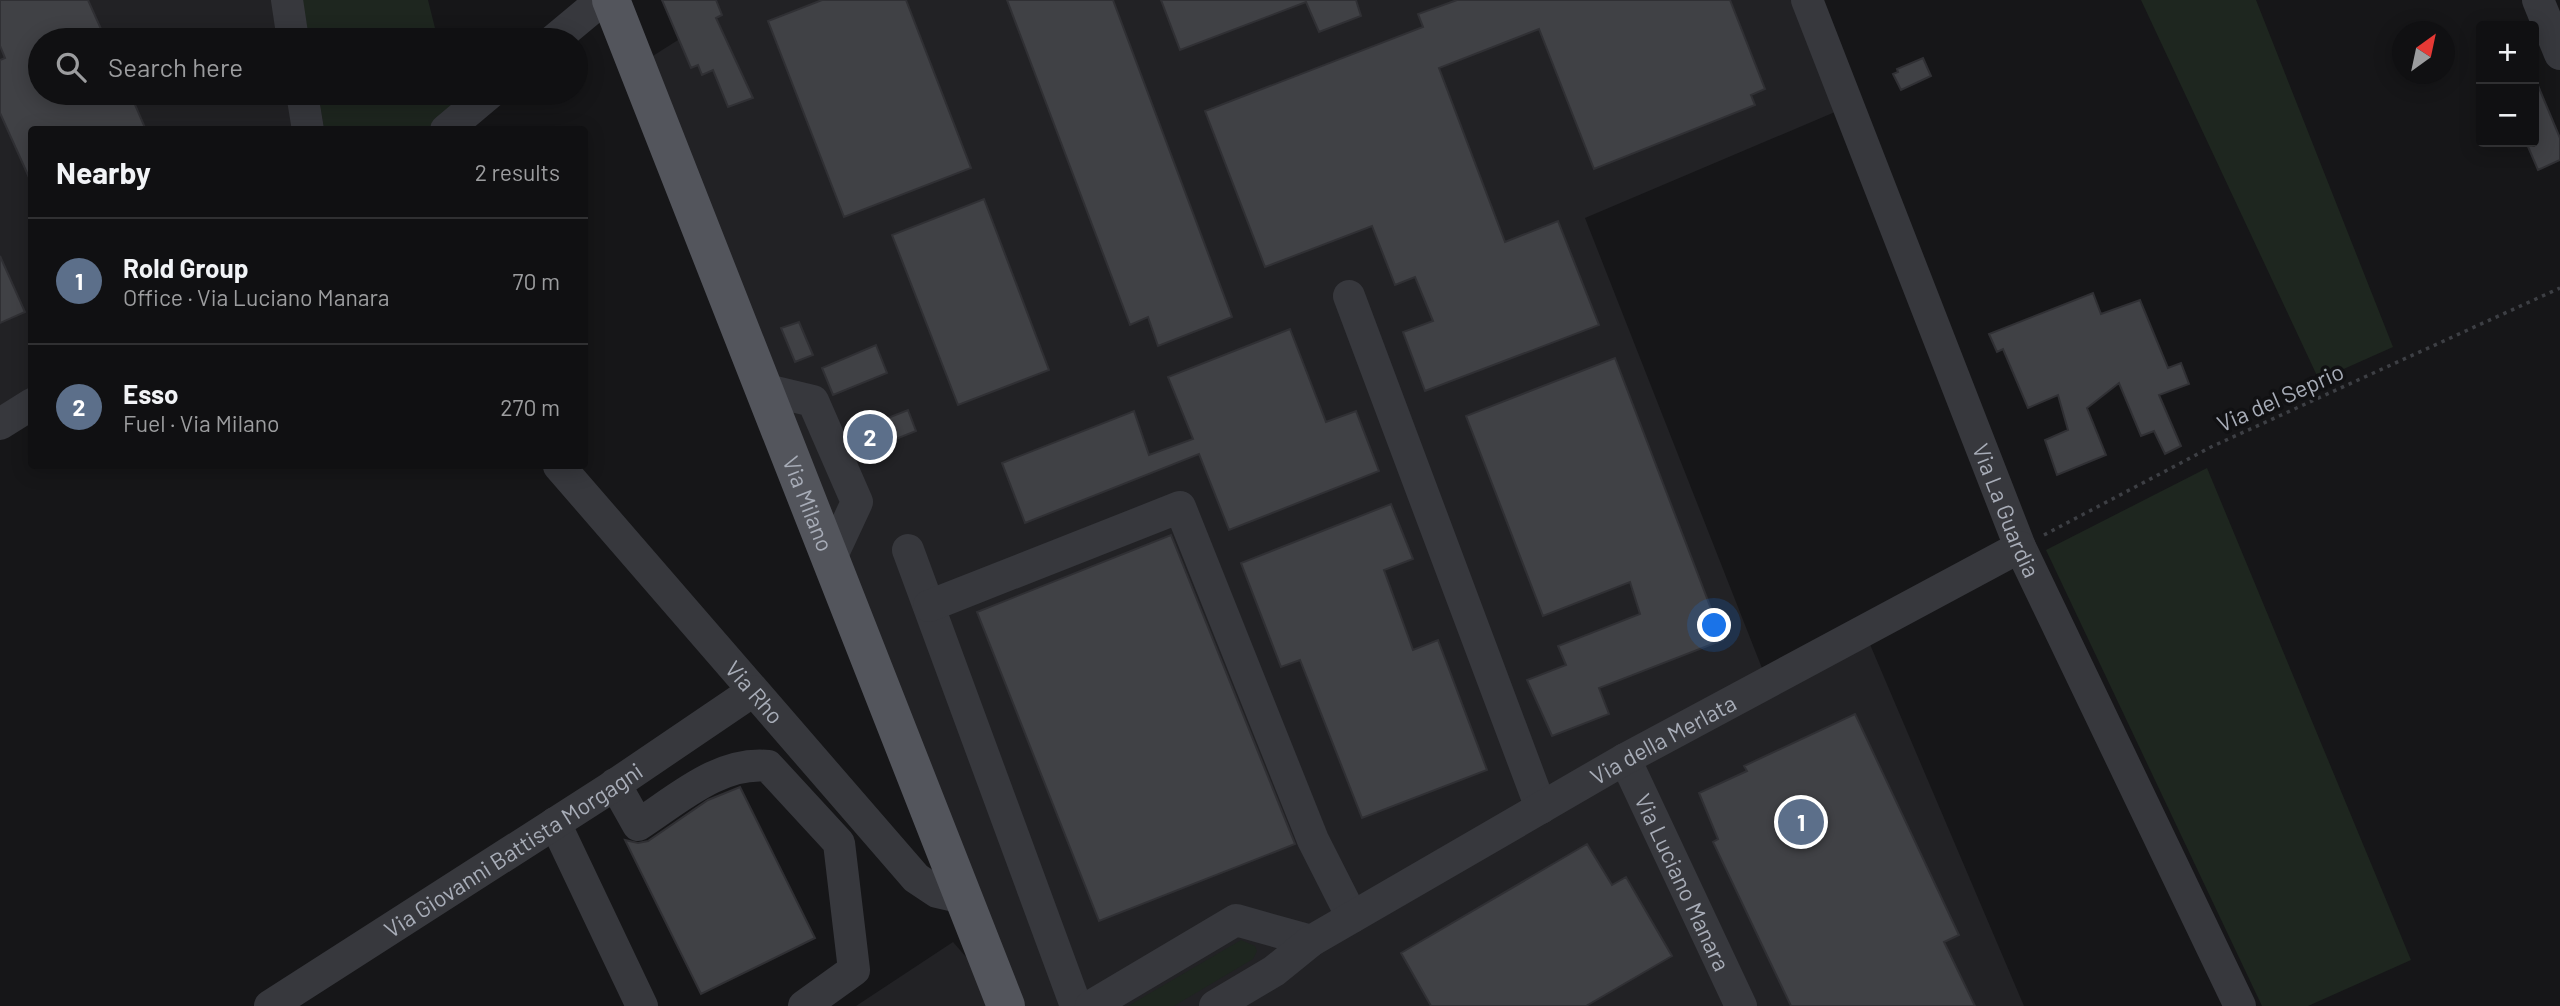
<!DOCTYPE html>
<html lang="en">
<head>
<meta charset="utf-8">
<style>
	body { margin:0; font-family:Barlow,sans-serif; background:#19191b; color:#f1f3f6 }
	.controls { position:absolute; right:21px; top:21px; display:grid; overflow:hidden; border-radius:7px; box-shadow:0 4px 18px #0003 }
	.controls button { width:63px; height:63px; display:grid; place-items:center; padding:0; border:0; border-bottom:2px solid #303032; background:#101012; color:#f1f3f6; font:35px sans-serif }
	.compass { position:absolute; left:2392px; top:21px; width:63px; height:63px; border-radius:50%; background:#101012; box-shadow:0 4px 18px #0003; rotate:33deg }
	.you { position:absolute; left:1715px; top:626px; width:24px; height:24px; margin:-18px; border:5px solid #fff; border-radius:50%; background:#1a73e8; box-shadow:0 0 0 10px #1a73e833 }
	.badge { display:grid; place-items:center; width:46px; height:46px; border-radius:50%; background:#f2b134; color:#fff; font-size:23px; font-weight:700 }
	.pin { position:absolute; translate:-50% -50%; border:4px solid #fff; box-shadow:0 2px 7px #0006 }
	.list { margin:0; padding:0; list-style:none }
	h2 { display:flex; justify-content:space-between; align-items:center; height:91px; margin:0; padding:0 28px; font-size:30px }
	h2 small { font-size:23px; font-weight:400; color:#9c9d9f }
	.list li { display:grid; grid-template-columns:46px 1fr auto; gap:21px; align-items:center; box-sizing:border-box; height:126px; padding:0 28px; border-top:2px solid #303032 }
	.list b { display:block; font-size:26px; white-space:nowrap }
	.list p { margin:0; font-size:23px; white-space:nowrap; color:#9c9d9f }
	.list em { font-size:23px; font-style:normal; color:#9c9d9f }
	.icon { flex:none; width:38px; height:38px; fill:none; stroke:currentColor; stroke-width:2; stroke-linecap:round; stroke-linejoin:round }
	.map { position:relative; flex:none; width:2560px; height:1006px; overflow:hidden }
	.search { position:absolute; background:#101012; box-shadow:0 4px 18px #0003; left:28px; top:28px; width:560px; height:77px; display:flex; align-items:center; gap:18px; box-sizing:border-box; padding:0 24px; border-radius:38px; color:#9c9d9f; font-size:26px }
	.panel { position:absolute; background:#101012; box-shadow:0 4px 18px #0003; left:28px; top:126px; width:560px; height:343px; border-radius:7px }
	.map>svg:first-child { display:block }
	.built { fill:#222225 }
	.green { fill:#1e261f }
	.building { fill:#404145; stroke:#303034; stroke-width:2 }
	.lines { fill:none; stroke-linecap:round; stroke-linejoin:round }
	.path { stroke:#3d3f44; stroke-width:3.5; stroke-dasharray:3.5 5; stroke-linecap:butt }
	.minor { stroke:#37383d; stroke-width:32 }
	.major { stroke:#53555c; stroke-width:38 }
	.labels { text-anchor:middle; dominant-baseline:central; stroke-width:7; stroke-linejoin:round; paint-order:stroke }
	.street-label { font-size:23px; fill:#a8adb8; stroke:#111113 }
</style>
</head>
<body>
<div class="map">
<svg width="2560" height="1006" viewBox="0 0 2560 1006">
	<rect width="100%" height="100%" fill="#161618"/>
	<!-- built -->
	<path class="built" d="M0,0h302l7,40h-269v53h278l6,36 -292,1 -1,260 -31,20z
		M716,0h1084l42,109 -257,109 184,468 97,-51 158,371h-1005l-371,-947 49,-31z
		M953,942l21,24 16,40h-134z"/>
	<!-- green -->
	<path class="green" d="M302,0h126l10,40h-129z
		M2141,0h115l137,347 -74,33z
		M318,93h133l3,11 -27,25h-103z
		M2207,468l204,492 -103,46h-46l-216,-456z
		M1241,940l14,6 2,5 -4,8 -79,47h-46z"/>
	<!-- building -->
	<path class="building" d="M0,0h88l18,40h-66v53h90l16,37h-114v54l-32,-71v-53l5,-2 -5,-12z
		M662,0h54l6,15 -6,3 37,80 -25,9 -15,-37 -11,5 -4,-10 -7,3z
		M822,0h84l65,168 -127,49 -76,-196z
		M1007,0h106l119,317 -74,29 -10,-29 -18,8z
		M1161,0h195l5,16 -42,16 -13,-30 -126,48z
		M1457,0h273l35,89 -14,6 4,10 -161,64 -55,-140 -100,39 66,174 53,-21 41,104 -174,66 -22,-59 30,-11 -18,-44 -20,8 -23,-59 -107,41 -60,-156 218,-84 -5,-13z
		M1923,58l8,18 -30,14 -8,-16 5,-2 -1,-3z
		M2534,76l26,62v22l-22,10 -12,-28h8z
		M984,199l65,171 -91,35 -66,-170z
		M0,256l25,56 -25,11z
		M2093,293l8,21 39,-14 28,68 13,-5 8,21 -30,11 22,51 -16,8 -11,-23 -13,5 -22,-53 -32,25 19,47 -49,20 -12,-35 23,-10 -10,-35 -30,13 -25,-59 -6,3 -8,-18z
		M799,322l14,33 -18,7 -14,-34z
		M1290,329l36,93 30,-11 23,60 -150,59 -30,-76 -174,69 -23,-60 132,-52 15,44 44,-16 -25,-62z
		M876,345l11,28 -54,22 -11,-27z
		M1615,358l108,282 -124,48 10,26 -57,22 -25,-56 39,-15 -8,-19 82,-32 -10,-32 -87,34 -77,-200z
		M908,410l8,21 -60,24 -9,-21z
		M1391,504l22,55 -29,11 29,80 25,-10 49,130 -125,48 -62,-158 -19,7 -40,-104z
		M1171,535l124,309 -196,77 -122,-309z
		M1855,714l104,221 -15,7 31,64h-184l-78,-164 5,-3 -19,-46 48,-22 -3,-5z
		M740,787l75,151 -114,56 -76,-154 13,3 10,-2 60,-41z
		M1587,844l25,41 14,-8 46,79 -86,50h-155l-30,-53z"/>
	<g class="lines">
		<!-- path -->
		<path class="path" d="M2044,535l167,-88 349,-159"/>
		<!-- minor -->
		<g class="minor">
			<path d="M287,0l6,40"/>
			<path id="s1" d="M1807,0l213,547 220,459"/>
			<path d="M2538,0l22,54"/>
			<path d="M554,40l48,-40"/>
			<path d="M302,93l6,37"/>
			<path d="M446,130l44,-37"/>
			<path d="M1349,296l192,512"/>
			<path d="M763,389l50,12 44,101 -27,58"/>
			<path d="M0,424l32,-20"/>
			<path id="s2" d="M559,466l357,412 21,14 26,6"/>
			<path d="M908,550l168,456"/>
			<path d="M929,606l251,-99 133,333 39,77"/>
			<path id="s3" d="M1625,759l116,247"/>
			<path d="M615,784l23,41c39,-25 81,-64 130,-59l71,77 15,127 -50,36"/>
			<path d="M555,823l87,183"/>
			<path id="s4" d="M270,1006l340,-218 143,-97"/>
			<path d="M1091,1006l145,-86 75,21"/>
			<path id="s5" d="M1215,1006l59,-35 37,-30 314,-182 395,-212"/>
		</g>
		<!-- major -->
		<path class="major" id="s6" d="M611,0l395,1006"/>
	</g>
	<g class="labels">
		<!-- street labels -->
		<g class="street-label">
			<text transform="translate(2280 397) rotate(-24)">Via del Seprio</text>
			<text stroke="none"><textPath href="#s6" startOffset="541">Via Milano</textPath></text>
			<text stroke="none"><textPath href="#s1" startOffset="548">Via La Guardia</textPath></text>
			<text stroke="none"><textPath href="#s2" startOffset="299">Via Rho</textPath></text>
			<text stroke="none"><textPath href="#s5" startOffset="522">Via della Merlata</textPath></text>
			<text stroke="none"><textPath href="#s4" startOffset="289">Via Giovanni Battista Morgagni</textPath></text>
			<text stroke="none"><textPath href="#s3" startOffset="136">Via Luciano Manara</textPath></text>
		</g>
	</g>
</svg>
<div class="controls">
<button>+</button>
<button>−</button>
</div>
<svg class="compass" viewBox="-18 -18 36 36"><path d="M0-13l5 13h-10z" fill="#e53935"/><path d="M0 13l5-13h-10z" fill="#9c9d9f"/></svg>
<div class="you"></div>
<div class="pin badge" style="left:1801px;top:822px;background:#5c6f8a">1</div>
<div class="pin badge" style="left:870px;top:437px;background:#5c6f8a">2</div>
<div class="search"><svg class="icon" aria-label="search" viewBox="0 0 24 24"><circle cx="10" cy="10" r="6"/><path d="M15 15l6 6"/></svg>Search here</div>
<section class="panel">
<h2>Nearby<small>2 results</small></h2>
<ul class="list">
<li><span class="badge" style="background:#5c6f8a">1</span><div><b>Rold Group</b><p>Office · Via Luciano Manara</p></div><em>70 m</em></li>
<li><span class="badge" style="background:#5c6f8a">2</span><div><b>Esso</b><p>Fuel · Via Milano</p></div><em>270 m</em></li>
</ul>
</section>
</div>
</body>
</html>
